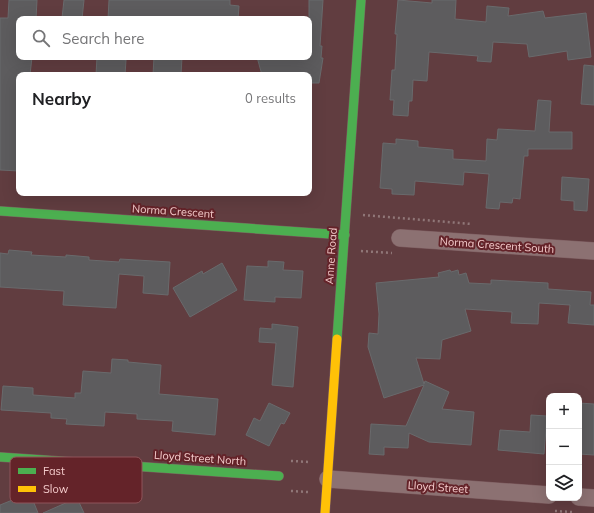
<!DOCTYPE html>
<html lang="en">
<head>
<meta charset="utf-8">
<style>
	body { margin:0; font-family:Mulish,sans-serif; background:#f2f2f2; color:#202124 }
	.controls { position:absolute; right:12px; bottom:12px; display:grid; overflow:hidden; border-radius:8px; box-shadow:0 4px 16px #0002 }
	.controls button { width:36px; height:36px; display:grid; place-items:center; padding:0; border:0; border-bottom:1px solid #e0e0e0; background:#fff; color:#202124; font:20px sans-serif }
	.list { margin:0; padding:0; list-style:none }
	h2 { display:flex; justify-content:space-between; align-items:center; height:52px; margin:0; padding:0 16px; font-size:17px }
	h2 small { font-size:13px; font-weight:400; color:#757577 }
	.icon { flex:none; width:22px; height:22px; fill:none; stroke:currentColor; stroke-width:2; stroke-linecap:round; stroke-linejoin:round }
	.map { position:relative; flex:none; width:594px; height:513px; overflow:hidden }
	.search { position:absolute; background:#fff; box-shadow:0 4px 16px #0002; left:16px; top:16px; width:296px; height:44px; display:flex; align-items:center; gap:10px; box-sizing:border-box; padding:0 14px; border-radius:8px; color:#757577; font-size:15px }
	.panel { position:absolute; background:#fff; box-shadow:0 4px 16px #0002; left:16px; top:72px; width:296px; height:124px; border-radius:8px }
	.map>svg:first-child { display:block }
	.building { fill:#5d5c5e; stroke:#696a6c }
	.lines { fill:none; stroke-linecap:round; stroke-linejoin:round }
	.street-casing { stroke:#7c5b5e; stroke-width:18 }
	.fast-casing { stroke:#7c5b5e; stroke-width:10 }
	.slow-casing { stroke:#7c5b5e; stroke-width:10 }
	.path { stroke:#907778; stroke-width:2.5; stroke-dasharray:2 3; stroke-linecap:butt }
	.street { stroke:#8c7172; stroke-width:17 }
	.fast { stroke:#4caf50; stroke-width:9 }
	.slow { stroke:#ffc107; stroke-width:9 }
	.labels { text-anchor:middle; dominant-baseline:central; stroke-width:4; stroke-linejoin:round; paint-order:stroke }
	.street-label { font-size:11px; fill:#f4cbcb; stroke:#642329 }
	.key { fill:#642329; stroke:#8f555a; stroke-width:1 }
	.key-label { font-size:11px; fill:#f4cbcb }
</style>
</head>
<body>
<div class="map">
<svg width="594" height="513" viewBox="0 0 594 513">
	<rect width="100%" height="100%" fill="#613d40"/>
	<!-- building -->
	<path class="building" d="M9,0h28l-1,19h-17v38h13l-2,18h-11v96l-19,-1v-152h8z
		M64,0h20l-2,19 -20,-1z
		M109,0h121v5l9,1 -1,13h-130z
		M309,0h14l-3,46h2l-1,12h2l-4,25h-10v-8h-47l-5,-18h52z
		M398,0l34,3v-3h24l-1,19 31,3 1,-16 22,2 -1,8 35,-5 2,7 41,-5 5,44 -23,3 -1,-9 -38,6 -2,-13 -34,-2 -2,20 -14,-1 1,-5 -49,-4 -2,29 -14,-1 -1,21h-3l-1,15 -15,-1 1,-15h-4l2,-30h3l2,-36h-2z
		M97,57h15v2l14,1 -1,15h-29z
		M154,57h28l-1,18h-28z
		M584,65l10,1v39l-13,-1z
		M538,100l13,1 -2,31h23v17h-44v7h-4l-4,43 -7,-1 -1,5 -12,-1 -1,7 -13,-1 3,-34 -25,-2 -1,13 -48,-4 -1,14 -22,-1v-5l-12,-1 3,-45 13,1v-5l22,2v6l35,3v9l33,2 1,-22 10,1 1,-11 37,2z
		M562,177l27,2 -2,32 -13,-1v-9l-13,-1z
		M9,250l23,2 -1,3 35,2v-2l23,2v3l30,2 1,-3 50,3 -2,33 -25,-2 1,-17 -25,-2 -3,34 -53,-3 1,-14 -64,-4v-34l8,1z
		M268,261l16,1 -1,8 20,1 -2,27 -26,-1v5l-31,-2 3,-34 21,1z
		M222,263l15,27 -47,27 -17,-29 29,-17 1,3z
		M450,270l1,2 7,-2 1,5 7,-2 3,10 22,1v-4l57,3v6l43,3 -1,13h4v20l-26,-2 2,-18 -31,-2 -1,21 -27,-1 1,-11 -47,-3 6,22 -29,9 -2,19 -24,-1 8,26 1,-3 24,11 -7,17 32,3 -3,33 -42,-3 -20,-9 -1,15 -24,-1v8l-15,-1 2,-30 35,2 18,-41 -40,13 -16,-51 1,-14 9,1 1,-20 -3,-31 63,-6 -1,-4z
		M272,324l26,3 -5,60 -21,-2 4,-42 -17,-1 1,-14 12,1z
		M112,359l16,1v2l33,3 -2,29 59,5 -3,36 -43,-4 1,-10 -36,-2v-5l-32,-2 -1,14 -38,-2 1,-5 -16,-1v-5l-50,-3 2,-24 30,2v7l42,3v-5h6l2,-22 28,2z
		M269,403l21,10 -6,11 -3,-1 -12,23 -23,-11 8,-17 6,3z
		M579,403l15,1v51l-15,-1z
		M531,415l16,1 -3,38 -46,-4 2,-20 30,2z
		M30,493l8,20h-38v-8z
		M77,498l7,15h-41z"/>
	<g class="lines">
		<defs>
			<path id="street" d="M400,238l194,13
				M328,479l221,16
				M579,497l15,1"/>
			<path id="fast" d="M0,211l345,24
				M337,339l24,-339
				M0,457l279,19"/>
			<path id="slow" d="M325,513l12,-174"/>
		</defs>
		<!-- street casing -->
		<use href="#street" class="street-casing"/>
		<!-- fast casing -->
		<use href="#fast" class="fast-casing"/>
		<!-- slow casing -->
		<use href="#slow" class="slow-casing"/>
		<!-- path -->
		<path class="path" d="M363,215l109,9
			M361,251l31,2
			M291,461l19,1
			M291,491l17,1
			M555,511l17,1"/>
		<!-- street -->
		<use href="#street" class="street"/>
		<!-- fast -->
		<use href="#fast" class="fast"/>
		<!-- slow -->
		<use href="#slow" class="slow"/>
	</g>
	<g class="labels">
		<!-- street labels -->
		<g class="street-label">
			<text transform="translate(173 211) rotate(4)">Norma Crescent</text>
			<text transform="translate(497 245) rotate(4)">Norma Crescent South</text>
			<text transform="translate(331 256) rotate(-86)">Anne Road</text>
			<text transform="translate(200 458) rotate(4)">Lloyd Street North</text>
			<text transform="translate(438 487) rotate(4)">Lloyd Street</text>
		</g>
	</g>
	<!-- legend -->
	<rect x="10" y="457" width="132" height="46" rx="6" class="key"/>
	<rect x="18" y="468" width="18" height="6" fill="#4caf50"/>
	<rect x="18" y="486" width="18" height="6" fill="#ffc107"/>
	<g class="key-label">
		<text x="43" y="475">Fast</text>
		<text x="43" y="493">Slow</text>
	</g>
</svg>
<div class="controls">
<button>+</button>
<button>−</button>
<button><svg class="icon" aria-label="layers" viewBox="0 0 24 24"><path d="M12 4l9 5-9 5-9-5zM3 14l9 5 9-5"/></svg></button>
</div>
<div class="search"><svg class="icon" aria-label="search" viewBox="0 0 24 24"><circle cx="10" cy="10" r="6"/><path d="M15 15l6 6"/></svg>Search here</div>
<section class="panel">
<h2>Nearby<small>0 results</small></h2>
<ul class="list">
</ul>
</section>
</div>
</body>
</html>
